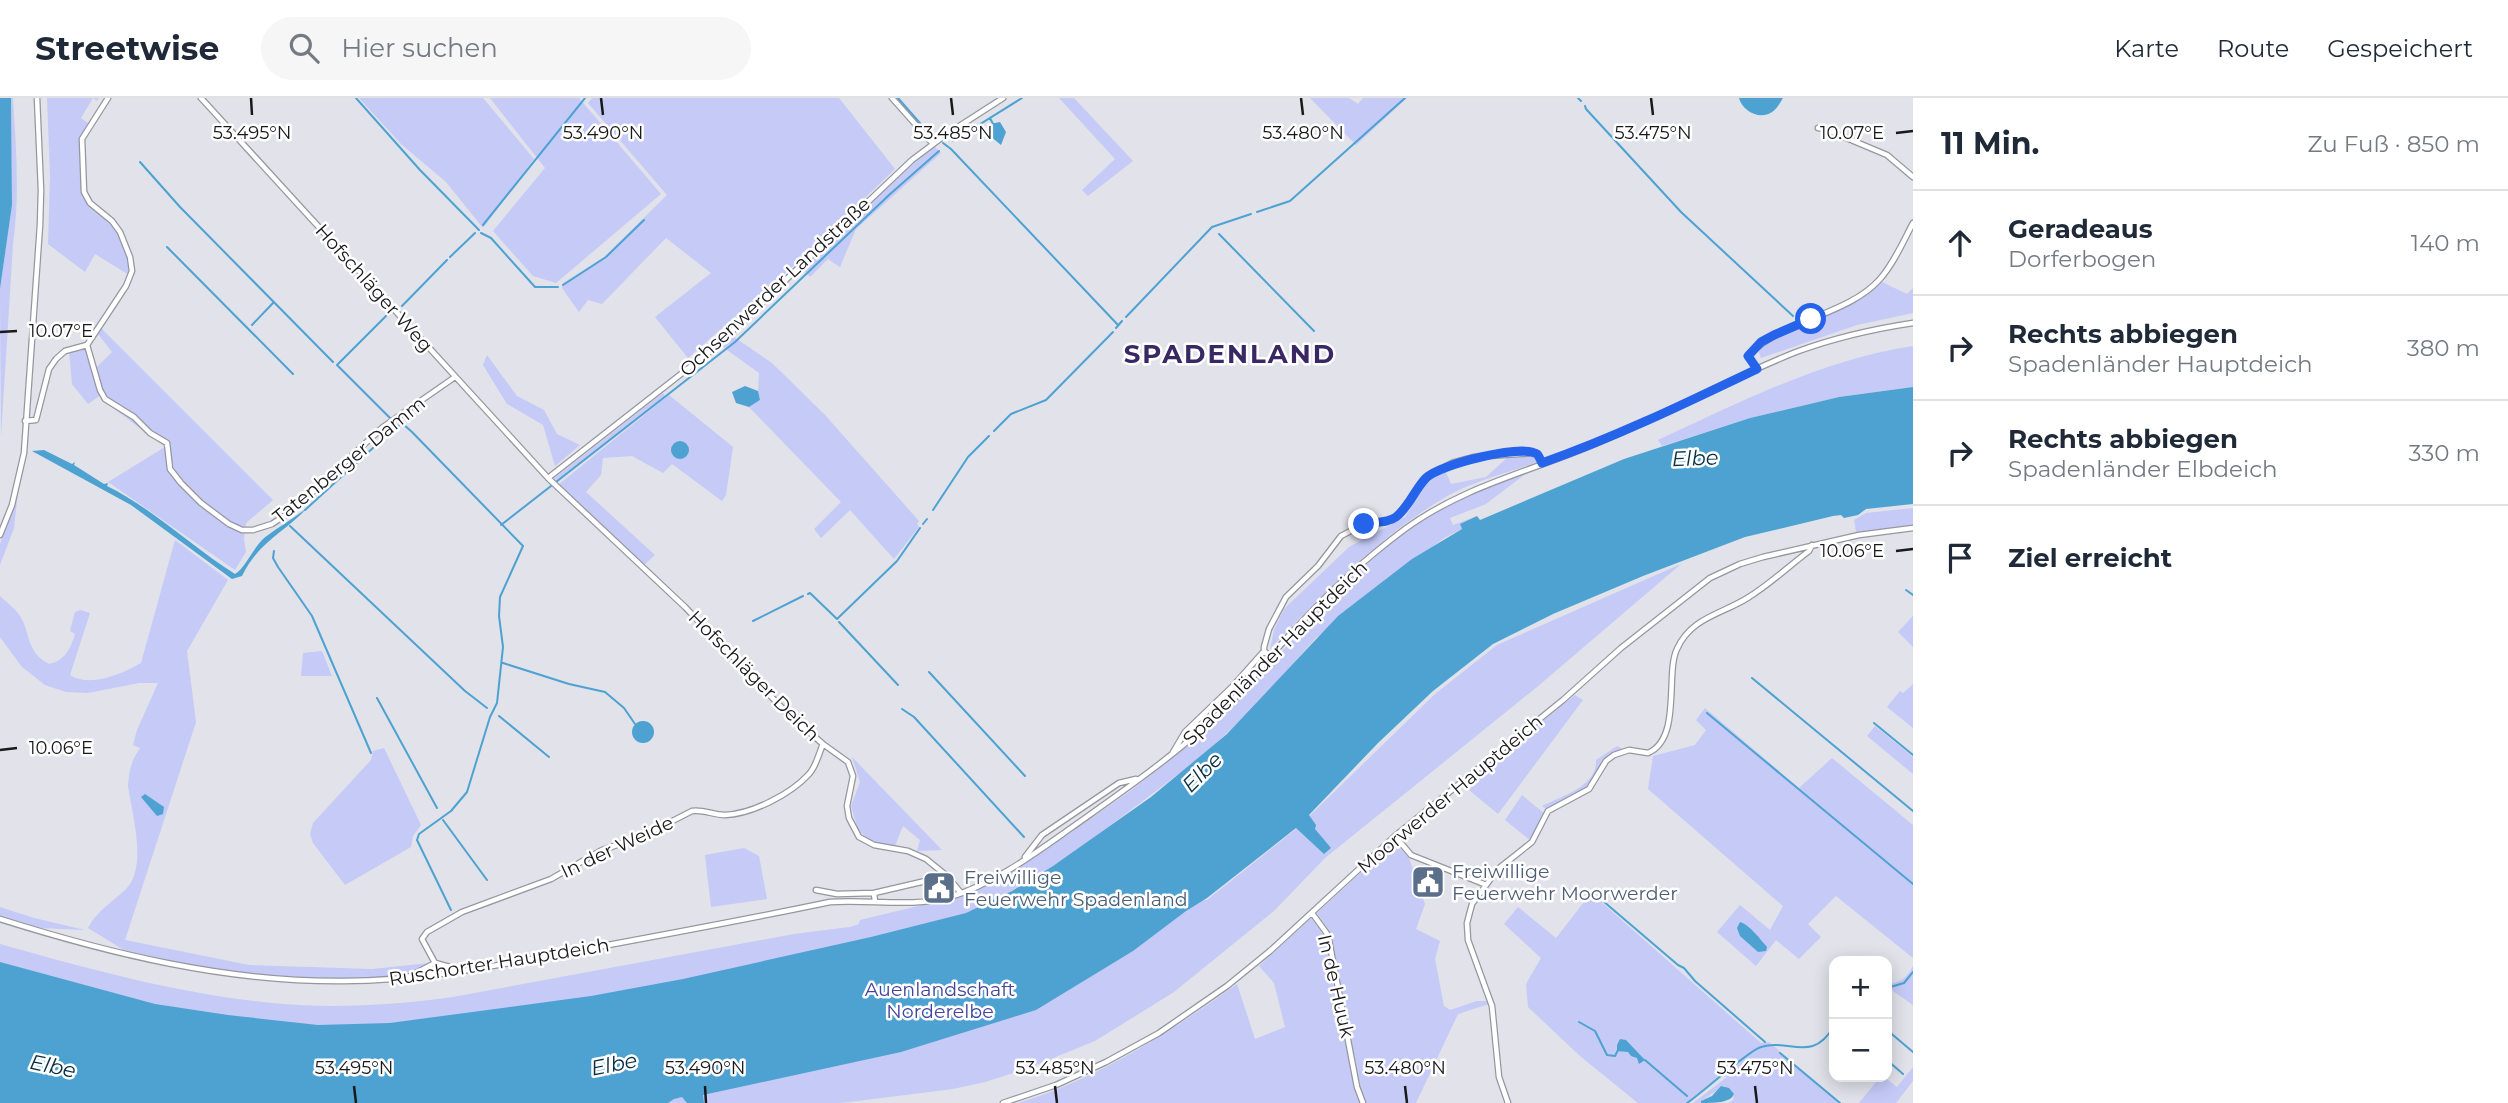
<!DOCTYPE html>
<html lang="de">
<head>
<meta charset="utf-8">
<style>
	body { margin:0; font-family:Montserrat,sans-serif; background:#f6f6f7; color:#1f2937 }
	.controls { position:absolute; right:21px; bottom:21px; display:grid; overflow:hidden; border-radius:14px; box-shadow:0 4px 18px #0003 }
	.controls button { width:63px; height:63px; display:grid; place-items:center; padding:0; border:0; border-bottom:2px solid #e0e1e3; background:#fff; color:#1f2937; font:35px sans-serif }
	.stop { position:absolute; width:21px; height:21px; margin:-16px; border:5px solid #2563eb; border-radius:50%; background:#fff }
	.stop.end { background:#2563eb; border-color:#fff; box-shadow:0 2px 7px #0008 }
	.list { margin:0; padding:0; list-style:none }
	h2 { display:flex; justify-content:space-between; align-items:center; height:91px; margin:0; padding:0 28px; font-size:30px }
	h2 small { font-size:23px; font-weight:400; color:#747a83 }
	.list li { display:grid; grid-template-columns:46px 1fr auto; gap:21px; align-items:center; box-sizing:border-box; height:105px; padding:0 28px; border-top:2px solid #e0e1e3 }
	.list b { display:block; font-size:26px; white-space:nowrap }
	.list p { margin:0; font-size:23px; white-space:nowrap; color:#747a83 }
	.list em { font-size:23px; font-style:normal; color:#747a83 }
	.icon { flex:none; width:38px; height:38px; fill:none; stroke:currentColor; stroke-width:2; stroke-linecap:round; stroke-linejoin:round }
	.map { position:relative; flex:none; width:1913px; height:1005px; overflow:hidden }
	header { display:flex; align-items:center; gap:42px; box-sizing:border-box; height:98px; padding:0 35px; background:#fff; border-bottom:2px solid #e0e1e3 }
	header strong { font-size:33px }
	nav { display:flex; gap:38px; margin-inline-start:auto; font-size:24px }
	.search { width:490px; height:63px; background:#f6f6f7; display:flex; align-items:center; gap:18px; box-sizing:border-box; padding:0 24px; border-radius:38px; color:#747a83; font-size:26px }
	main { display:flex }
	aside { flex:1; background:#fff }
	.map>svg:first-child { display:block }
	.green { fill:#c5caf7; fill-rule:evenodd }
	.water { fill:#4da2d2 }
	.lines { fill:none; stroke-linecap:round; stroke-linejoin:round }
	.stream { stroke:#4da2d2; stroke-width:2 }
	.minor-casing { stroke:#96979e; stroke-width:7 }
	.minor { stroke:#fff; stroke-width:4.5 }
	.route { stroke:#2563eb; stroke-width:9 }
	.ticks { fill:none; stroke:#19191c; stroke-width:2.5 }
	.labels { text-anchor:middle; dominant-baseline:central; stroke-width:5; stroke-linejoin:round; paint-order:stroke }
	.street-label { font-size:19px; fill:#19191c; stroke:#fff }
	.service-label { font-size:19px; fill:#4e5e75; stroke:#fff; text-anchor:start }
	.park-label { font-size:19px; fill:#44449b; stroke:#fff }
	.water-label { font-size:21px; font-style:italic; fill:#082f43; stroke:#fff }
	.district-label { font-size:26px; font-weight:bold; letter-spacing:2px; fill:#392863; stroke:#fff }
	.ticks-label { font-size:18px; text-anchor:middle; fill:#19191c; stroke:#fff; stroke-width:5; stroke-linejoin:round; paint-order:stroke }
</style>
</head>
<body>
<header>
<strong>Streetwise</strong>
<div class="search"><svg class="icon" aria-label="search" viewBox="0 0 24 24"><circle cx="10" cy="10" r="6"/><path d="M15 15l6 6"/></svg>Hier suchen</div>
<nav><a>Karte</a><a>Route</a><a>Gespeichert</a></nav>
</header>
<main>
<div class="map">
<svg width="1913" height="1005" viewBox="0 0 1913 1005">
	<rect width="100%" height="100%" fill="#e1e2ea"/>
	<!-- green -->
	<path class="green" d="M11,0h2c3,49 7,97 0,146l-12,192 -1,-147 12,-84z
		M47,0h52l-2,3 -4,-3 -12,20 8,6 -8,14 1,53 7,14 21,18 8,10 10,24 2,15 -1,3 -34,-21 -10,18 -37,-28 2,-68z
		M359,0h124l51,61 -51,69 -37,-46 -45,-38z
		M490,0h89l82,96 -105,89 -23,-7 -40,-45 52,-63z
		M592,0h247l56,71 -94,90 -113,99 -33,-41 56,-44 -45,-35 -64,66 -14,-4 -9,12 -17,-24 1,-5 41,-26 63,-62 -79,-92z
		M1059,0h15l59,63 -45,35 -6,-6 33,-31z
		M1310,0h39l9,6 5,-6h44l-51,47z
		M933,47l8,8 -85,76 -16,38 -12,-8 -18,18 -8,-9z
		M1882,184l25,12 6,-6v25l-56,12 -96,33 -2,-6 4,-8 70,-32z
		M101,230l172,172 -27,23 -2,16 2,13 -11,18 -127,-88 57,-35 -61,-46 -3,-6 -13,9 -16,-20 -3,-34 17,-8 11,25 15,-15 -14,-18z
		M731,237l41,28 53,52 94,106 -2,3 2,3 -25,32 -44,-49 -29,28 -7,-9 27,-27 -92,-95 11,-7 -2,-9 1,-18 -39,-28z
		M1913,248v41l-74,10 -89,21 -88,28 -4,-6c83,-38 163,-80 255,-94z
		M487,257l30,41 27,14 13,24 23,11 -25,21 -12,-41 -36,-21 -24,-39z
		M663,295l2,3 -108,85 -4,-2z
		M669,297l64,52 -7,48 -4,6 -50,-37 -9,9 -31,-17 -29,2 -2,17 -15,17 69,63 -11,10 -86,-80z
		M1538,358l2,5c-27,10 -66,20 -91,34 -69,40 -124,97 -179,154l4,-19 10,-21 65,-62 56,-30 21,-33 19,-14 6,14 35,-7 22,-20z
		M1528,374l-42,32 -36,14 3,7 24,-9 -17,8 2,5 -18,9 -128,100 -64,72 -51,47 -110,83 -38,26 -61,36 215,-2 89,-71 139,-135 62,-49 184,-81 -144,123 -212,171 -51,53 -100,81 -79,49 -69,28 -41,13 -32,7 -112,14h-841v-159c89,25 179,50 272,59 60,6 122,2 181,-6l341,-63 56,-7 9,-3 1,-4 104,-25 77,-42 88,-61 66,-52 55,-54 91,-99 61,-53 40,-26 31,-16z
		M18,394l-4,36 -14,37v-21z
		M1913,410v18l-57,6 -2,-12 12,-7z
		M175,442l53,40 -41,71 9,71 -71,218 124,25 123,4 57,-6 -22,13 -64,3 -72,-3 -65,-8 -79,-16 -39,-24c9,-18 25,-26 38,-39 22,-22 6,-75 2,-103 1,-15 3,-25 12,-38l-7,-3 4,-15 21,-47h-19l-51,10 -22,-1 -21,-7 -23,-18 -22,-30v-41c6,6 16,13 20,20 11,17 5,35 29,48 15,-3 22,-15 26,-30l-5,-3 5,-19 5,-2 10,3 -20,62c20,13 52,-1 71,-12z
		M1913,518v31l-15,-15z
		M322,553l10,25h-31l2,-23z
		M1913,586v44l-26,-21 13,-16 3,2z
		M1575,597l8,5 -85,114 -35,-29z
		M1705,610l94,80 33,-30 81,67v133l-77,-62 -28,28 13,13 -22,22 -23,-19 -20,26 -39,-34 23,-27 30,25 13,-24 -135,-117 5,-33 42,-11 11,-15 -10,-10zM1748,828l15,16 -5,10 -12,-11z
		M1875,628l38,31v17l-46,-38z
		M1617,648l8,4 -11,4 -26,34 -41,22 -5,-4c20,-10 56,-20 54,-46z
		M384,650l37,77 -8,11 -2,11 -66,38 -32,-42 -3,-9 3,-11 58,-63 2,-9z
		M852,659l90,93 -25,1 3,-11 -17,-14 -8,20 -26,-5 -11,-12 -7,-23 9,-24z
		M1522,697l23,19 -14,27 -26,-21z
		M1394,744l15,16 16,46 -9,25 24,12 -5,18 9,47 6,4 27,-9h10l2,3 -31,10 -42,89h-50l-6,-17 -29,-153 -14,-20z
		M744,750l15,8 8,43 -56,8 -6,-52z
		M1591,795l170,150 8,-1 72,61h-113l5,-3 1,-6 -10,-8 -23,15v2h-8l34,-26 -6,-1 -35,27h-48l-58,-47 -52,-49 -2,-23 15,-26 -37,-34 14,-17 38,31z
		M0,809l34,11 51,12 -45,-2 -40,-12z
		M1311,820l13,18 31,151 5,16h-342c80,-24 152,-71 219,-119l18,55 30,-12 -11,-44 -15,-17z
		M1913,868v39l-26,-18v-3c14,-2 19,-5 26,-18z
		M1913,969v14l-17,22h-37l21,-26h4l13,10z"/>
	<!-- water -->
	<path class="water" d="M0,0h11l1,107 -12,84z
		M1739,0h44c-3,5 -6,11 -11,14 -13,9 -30,-2 -33,-14z
		M1000,24l6,10 -5,13 -12,-10 1,-11z
		M745,288l13,5 2,9 -11,7 -13,-4 -4,-11z
		M1913,289v117l-47,5 -8,6 -14,3 -3,-3 -8,1 -88,21 -102,39 -90,38 -60,30 -60,47 -55,52 -69,72 7,10 -1,4 16,19 -7,6 -28,-26 -89,70 -21,13 -53,40 -97,59 -135,42 -198,43 1,8h-17l-5,-6 -8,2 -6,4h-668v-141l155,42 73,11 90,10 72,-2 201,-27 92,-17 188,-42 95,-24 46,-22 41,-25 98,-69 76,-63 111,-118 74,-57 50,-30 -2,-5 17,-8 3,4 144,-61 126,-41 89,-21z
		M671 352a9 9 0 1 1 18 0a9 9 0 1 1-18 0Z
		M44,352l28,14 3,-2 -1,3 30,19 4,-1 -1,3c45,22 84,60 128,88 11,-7 18,-26 29,-36 14,-11 29,-19 43,-30 -24,26 -48,33 -65,68l-10,3 -101,-74 -99,-54z
		M632 634a11 11 0 1 1 22 0a11 11 0 1 1-22 0Z
		M145,696l19,13 -1,7 -6,2 -16,-19z
		M1740,824c10,3 20,17 27,25l-1,4 -8,1 -18,-16 -3,-8z
		M1620,941l6,1 19,20 -6,4 -2,-6 -6,-2 -3,-4 -11,-1v-6z
		M1721,988l8,2 5,6c-3,9 -21,9 -33,9v-2l11,-5z"/>
	<g class="lines">
		<!-- stream -->
		<path class="stream" d="M356,0l64,72 59,60
			M898,0l35,40
			M1578,0l3,3
			M1585,8l1,3 95,103 112,104
			M990,20l3,6
			M953,43l69,-43
			M943,45l8,6 167,176
			M140,64l40,45 153,155
			M1257,114l33,-11 115,-103
			M483,127l102,-127
			M481,135l10,5 44,49h23
			M1219,136l95,97
			M167,149l126,127
			M450,159l25,-24
			M563,187l43,-28 38,-37
			M402,208l45,-46
			M388,216l-51,51 53,53
			M1126,219l86,-90 39,-13
			M252,227l21,-22
			M1116,230l6,-7
			M394,324l4,4 5,-2 9,8 111,114 -23,51 -1,19 4,31 -6,56 -7,14 -23,75 -16,19 -32,23 -2,6 34,70
			M994,333l17,-17 35,-14 67,-68
			M556,384l179,-140 154,-147 50,-44
			M305,412l92,-84
			M933,412l35,-53 21,-21
			M923,426l4,-5
			M501,427l50,-39
			M290,428l175,165 22,17
			M274,453l-1,7 5,9 34,49 59,137
			M1906,492l7,5
			M808,496l2,-1 27,26 60,-58 23,-33
			M753,523l50,-25
			M839,524l59,63
			M503,565l66,21 36,8 19,16 11,16
			M929,574l96,104
			M1752,580l161,133
			M377,600l60,110
			M902,611l12,8 110,120
			M1707,615l206,171
			M499,618l50,41
			M1874,625l39,32
			M443,722l44,60
			M1603,803l75,64 6,3 11,13 70,61
			M1887,890l17,-5 9,-11
			M1579,924l16,9 12,24 8,1 3,-6
			M1887,932l26,22
			M1780,955l60,50
			M1645,962l42,36
			M1887,962l16,14
			M1687,1005c15,-10 62,-53 74,-56 29,-9 51,17 73,-21"/>
		<defs>
			<path id="minor" d="M201,0l347,380 137,129 102,106 36,31 25,18 5,14 -6,30 2,12 10,19 15,8 34,6 18,8 21,17 14,17
				M892,0l41,46
				M1818,30l7,1 62,26 26,22
				M87,247l13,45 5,9 29,18 16,16 17,10 3,26 11,14 20,20 28,21 13,6h11l19,-6 21,-14 90,-83 72,-50
				M1757,271l-9,-13c35,-37 99,-40 132,-77 14,-16 23,-37 33,-56
				M25,323l11,-1 13,-51 7,-10 9,-8 22,-6 39,-59 6,-15 -2,-14 -10,-25 -8,-11 -22,-18 -6,-11 -2,-53 26,-41
				M548,380l165,-129 199,-189 32,-24 59,-38
				M0,437l12,-30 12,-52 16,-228 1,-35 -4,-92
				M1271,559l-7,-6v-4l5,-18 17,-32 32,-31 23,-30 23,-12 27,-4 7,-5 30,-39 24,-13 22,-6 60,-4 4,2 4,8
				M1172,656l13,-22 47,-45 32,-36
				M1395,738l16,19 73,29
				M1025,759l17,-22 77,-52 17,-4
				M816,792l21,4 37,-1
				M875,804l-1,-9 73,-17
				M1312,815l16,22 29,152 6,16
				M0,821c111,35 226,63 343,62 77,0 152,-15 227,-29 87,-16 174,-32 260,-50 40,-3 81,6 120,-5 44,-13 84,-43 121,-69 55,-39 111,-77 159,-125 23,-25 44,-52 67,-76 33,-36 69,-69 108,-98 59,-43 124,-57 190,-85 68,-28 133,-65 201,-92 38,-14 77,-23 117,-29
				M461,872l-26,-7 -13,-24 5,-7 35,-20 89,-33 51,-29 39,-13 51,-26c11,-2 21,4 33,4 27,-1 66,-21 84,-41 7,-7 10,-21 14,-30
				M408,879l27,-14
				M1003,1005l53,-18 50,-23 53,-29 68,-47 43,-35 125,-115 168,-136 58,-52 89,-70 30,-14 23,-7 96,-22 54,-7
				M1508,1005l-9,-26 -7,-71 -24,-66 -1,-17 5,-19 26,-35 34,-27 16,-31 41,-22 17,-28 8,-6 15,-5 19,3c34,-14 17,-80 29,-104 14,-32 46,-35 72,-52 21,-13 40,-31 60,-46l3,-6"/>
		</defs>
		<!-- minor casing -->
		<use href="#minor" class="minor-casing"/>
		<!-- minor -->
		<use href="#minor" class="minor"/>
	</g>
	<g class="lines">
		<!-- route -->
		<path class="route" d="M1364,426c11,-2 24,-1 32,-7 13,-10 19,-28 30,-39 14,-14 96,-34 111,-24 2,2 4,7 5,9 74,-26 144,-60 215,-94l-9,-13 13,-14 13,-7 37,-16"/>
	</g>
	<!-- ticks -->
	<path class="ticks" d="M251,0l1,17M601,0l2,17M951,0l2,17M1301,0l2,17M1651,0l2,17M1896,35l17,-2M0,234l17,-1M1896,453l17,-2M0,652l17,-2M354,988l2,17M705,988l1,17M1055,988l2,17M1405,988l2,17M1755,988l2,17"/>
	<!-- icons -->
	<defs>
		<symbol id="civic-square" viewBox="-11 -11 22 22"><rect x="-9" y="-9" width="18" height="18" rx="4" fill="#5c6f8a" stroke="#fff"/><path d="M-.6-6.5H3V-4.5H.6V-3L4-1V1h2V6H-6V1h2V-1L-.6-3ZM-1.2 2.5V6h2.4V2.5Z" fill="#fff"/></symbol>
	</defs>
	<g fill-rule="evenodd">
		<use href="#civic-square" x="1409" y="765" width="38" height="38"/>
		<use href="#civic-square" x="920" y="771" width="38" height="38"/>
	</g>
	<g class="labels">
		<!-- street labels -->
		<g class="street-label">
			<text transform="translate(775 189) rotate(-43)">Ochsenwerder Landstraße</text>
			<text transform="translate(374 190) rotate(48)">Hofschläger Weg</text>
			<text transform="translate(349 362) rotate(-39)">Tatenberger Damm</text>
			<text transform="translate(1275 555) rotate(-45)">Spadenländer Hauptdeich</text>
			<text transform="translate(754 578) rotate(45)">Hofschläger Deich</text>
			<text transform="translate(1450 696) rotate(-40)">Moorwerder Hauptdeich</text>
			<text transform="translate(617 749) rotate(-25)">In der Weide</text>
			<text transform="translate(499 864) rotate(-9)">Ruschorter Hauptdeich</text>
			<text transform="translate(1336 888) rotate(77)">In de Huuk</text>
		</g>
		<!-- service labels -->
		<g class="service-label">
			<text x="1452" y="773">Freiwillige<tspan x="1452" dy="22">Feuerwehr Moorwerder</tspan></text>
			<text x="964" y="779">Freiwillige<tspan x="964" dy="22">Feuerwehr Spadenland</tspan></text>
		</g>
		<!-- park labels -->
		<g class="park-label">
			<text x="940" y="891">Auenlandschaft<tspan x="940" dy="22">Norderelbe</tspan></text>
		</g>
		<!-- water labels -->
		<g class="water-label">
			<text transform="translate(1695 360) rotate(-2)">Elbe</text>
			<text transform="translate(1202 674) rotate(-45)">Elbe</text>
			<text transform="translate(614 966) rotate(-11)">Elbe</text>
			<text transform="translate(53 968) rotate(12)">Elbe</text>
		</g>
		<!-- district labels -->
		<g class="district-label">
			<text x="1230" y="256">SPADENLAND</text>
		</g>
	</g>
	<g class="ticks-label">
		<text x="252" y="41">53.495°N</text>
		<text x="603" y="41">53.490°N</text>
		<text x="953" y="41">53.485°N</text>
		<text x="1303" y="41">53.480°N</text>
		<text x="1653" y="41">53.475°N</text>
		<text x="1852" y="41">10.07°E</text>
		<text x="61" y="239">10.07°E</text>
		<text x="1852" y="459">10.06°E</text>
		<text x="61" y="656">10.06°E</text>
		<text x="354" y="976">53.495°N</text>
		<text x="705" y="976">53.490°N</text>
		<text x="1055" y="976">53.485°N</text>
		<text x="1405" y="976">53.480°N</text>
		<text x="1755" y="976">53.475°N</text>
	</g>
</svg>
<div class="controls">
<button>+</button>
<button>−</button>
</div>
<div class="stop" style="left:1811px;top:221px"></div>
<div class="stop end" style="left:1364px;top:426px"></div>
</div>
<aside>
<h2>11 Min.<small>Zu Fuß · 850 m</small></h2>
<ul class="list">
<li><svg class="icon" aria-label="ahead" viewBox="0 0 24 24"><path d="M12 20V5M6 11l6-6 6 6"/></svg><div><b>Geradeaus</b><p>Dorferbogen</p></div><em>140 m</em></li>
<li><svg class="icon" aria-label="right" viewBox="0 0 24 24"><path d="M7 20v-9h11M14 6l5 5-5 5"/></svg><div><b>Rechts abbiegen</b><p>Spadenländer Hauptdeich</p></div><em>380 m</em></li>
<li><svg class="icon" aria-label="right" viewBox="0 0 24 24"><path d="M7 20v-9h11M14 6l5 5-5 5"/></svg><div><b>Rechts abbiegen</b><p>Spadenländer Elbdeich</p></div><em>330 m</em></li>
<li><svg class="icon" aria-label="arrive" viewBox="0 0 24 24"><path d="M6 21V4h12l-3 4 3 4H6"/></svg><div><b>Ziel erreicht</b></div></li>
</ul>
</aside>
</main>
</body>
</html>
